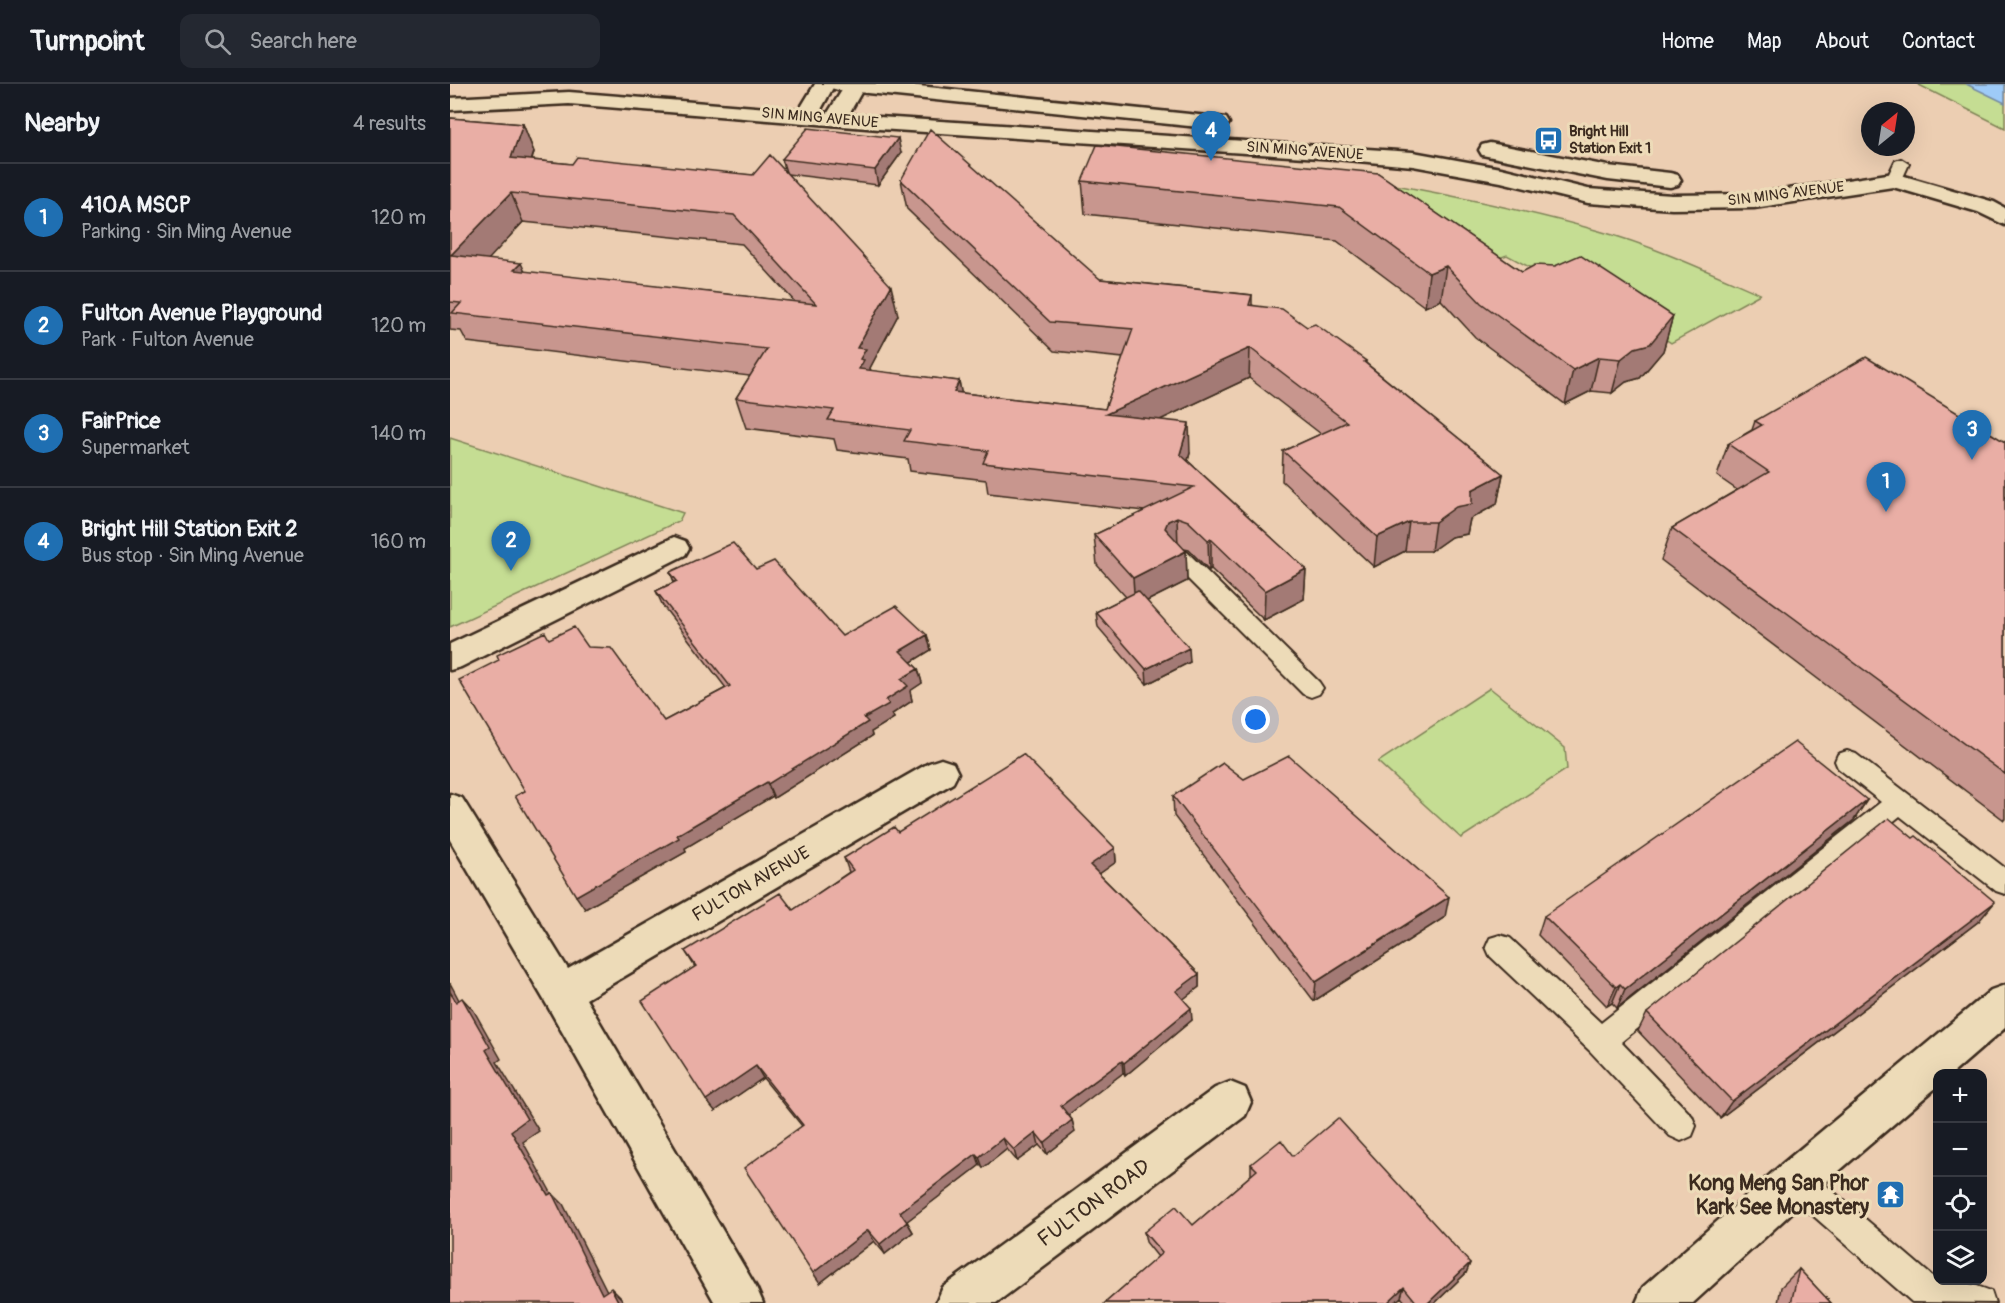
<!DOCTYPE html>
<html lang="en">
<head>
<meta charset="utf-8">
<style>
	body { margin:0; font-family:Pangolin,sans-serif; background:#242831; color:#f1f3f6 }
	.controls { position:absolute; right:18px; bottom:18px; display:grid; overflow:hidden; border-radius:12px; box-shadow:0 6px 24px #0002 }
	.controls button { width:54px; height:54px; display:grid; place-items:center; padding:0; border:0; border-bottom:2px solid #363941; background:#171b24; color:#f1f3f6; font:30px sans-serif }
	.compass { position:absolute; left:1411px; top:18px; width:54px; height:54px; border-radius:50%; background:#171b24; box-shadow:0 6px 24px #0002; rotate:30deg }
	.you { position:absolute; left:806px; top:636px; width:21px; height:21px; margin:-15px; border:4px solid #fff; border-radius:50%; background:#1a73e8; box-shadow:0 0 0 9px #1a73e833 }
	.badge { display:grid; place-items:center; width:39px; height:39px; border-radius:50%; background:#1f6fb2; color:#fff; font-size:20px; font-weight:700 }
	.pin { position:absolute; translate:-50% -50px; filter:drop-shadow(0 2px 3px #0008) }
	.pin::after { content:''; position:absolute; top:32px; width:21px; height:18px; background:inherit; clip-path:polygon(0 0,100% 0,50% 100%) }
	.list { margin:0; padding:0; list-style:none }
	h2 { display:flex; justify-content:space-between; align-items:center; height:78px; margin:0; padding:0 24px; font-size:26px }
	h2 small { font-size:20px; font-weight:400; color:#9ea1a6 }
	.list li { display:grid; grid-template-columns:39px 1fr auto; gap:18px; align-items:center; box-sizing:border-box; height:108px; padding:0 24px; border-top:2px solid #363941 }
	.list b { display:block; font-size:22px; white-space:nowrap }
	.list p { margin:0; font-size:20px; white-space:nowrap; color:#9ea1a6 }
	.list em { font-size:20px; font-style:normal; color:#9ea1a6 }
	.icon { flex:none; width:33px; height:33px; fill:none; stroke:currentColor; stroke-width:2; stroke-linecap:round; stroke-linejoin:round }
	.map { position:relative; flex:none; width:1555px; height:1219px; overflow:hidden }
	header { display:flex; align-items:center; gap:36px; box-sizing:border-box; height:84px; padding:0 30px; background:#171b24; border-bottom:2px solid #363941 }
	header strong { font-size:28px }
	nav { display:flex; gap:33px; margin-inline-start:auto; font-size:21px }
	.search { width:420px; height:54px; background:#242831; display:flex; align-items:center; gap:15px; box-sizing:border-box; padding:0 21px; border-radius:12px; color:#9ea1a6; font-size:22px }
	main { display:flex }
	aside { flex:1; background:#171b24 }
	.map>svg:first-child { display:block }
	.green { fill:#c5dd93; stroke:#808458; stroke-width:1.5 }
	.water { fill:#9ecbf8; stroke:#768ba1; stroke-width:1.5 }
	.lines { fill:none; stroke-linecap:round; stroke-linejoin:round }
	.lane-casing { stroke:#3b2a1e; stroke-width:4 }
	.street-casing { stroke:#3b2a1e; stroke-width:5 }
	.secondary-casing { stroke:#3b2a1e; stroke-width:5 }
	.lane { fill:#eddbb8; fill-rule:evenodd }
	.street { fill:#eddbb8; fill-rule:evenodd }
	.secondary { fill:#eddbb8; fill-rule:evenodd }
	.wall { fill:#c8968e; stroke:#3b2a1e; stroke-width:1.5; fill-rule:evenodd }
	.shaded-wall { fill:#a37a74; stroke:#3b2a1e; stroke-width:1.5 }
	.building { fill:#e9aea5; stroke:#3b2a1e; stroke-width:1.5; fill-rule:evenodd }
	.labels { text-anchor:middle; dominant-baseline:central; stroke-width:6; stroke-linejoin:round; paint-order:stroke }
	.far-street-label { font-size:15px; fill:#3b2a1e; stroke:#eddbb8 }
	.far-poi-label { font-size:15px; font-weight:bold; fill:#3b2a1e; stroke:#eddbb8; text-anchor:start }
	.street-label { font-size:18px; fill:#3b2a1e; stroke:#eddbb8 }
	.near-poi-label { font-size:21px; font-weight:bold; fill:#3b2a1e; stroke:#eddbb8; text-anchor:end }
	.near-street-label { font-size:21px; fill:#3b2a1e; stroke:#eddbb8 }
</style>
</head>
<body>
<header>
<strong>Turnpoint</strong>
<div class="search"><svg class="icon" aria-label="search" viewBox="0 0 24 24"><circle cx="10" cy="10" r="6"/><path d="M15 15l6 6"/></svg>Search here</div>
<nav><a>Home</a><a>Map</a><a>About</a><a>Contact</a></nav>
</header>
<main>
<aside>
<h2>Nearby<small>4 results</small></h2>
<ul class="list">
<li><span class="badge">1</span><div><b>410A MSCP</b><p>Parking · Sin Ming Avenue</p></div><em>120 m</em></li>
<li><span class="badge">2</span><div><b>Fulton Avenue Playground</b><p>Park · Fulton Avenue</p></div><em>120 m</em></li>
<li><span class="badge">3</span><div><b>FairPrice</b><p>Supermarket</p></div><em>140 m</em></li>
<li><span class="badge">4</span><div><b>Bright Hill Station Exit 2</b><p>Bus stop · Sin Ming Avenue</p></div><em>160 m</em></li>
</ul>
</aside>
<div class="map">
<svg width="1555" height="1219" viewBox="0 0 1555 1219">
	<rect width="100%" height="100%" fill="#ecceb2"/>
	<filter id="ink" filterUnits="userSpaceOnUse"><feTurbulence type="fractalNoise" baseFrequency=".0167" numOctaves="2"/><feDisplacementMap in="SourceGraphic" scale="12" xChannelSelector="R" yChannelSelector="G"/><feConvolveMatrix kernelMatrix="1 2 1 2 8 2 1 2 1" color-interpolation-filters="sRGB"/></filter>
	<g filter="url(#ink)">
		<!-- green -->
		<path class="green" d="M1467,0h88v44z
			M940,100c70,13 140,27 209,47 55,15 108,40 161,63l-89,49 -96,-63 -20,1 -48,-26 -32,12z
			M0,354l233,75 -4,8 -229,106z
			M1040,604l75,60 2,21 -106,69 -83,-76z"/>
		<!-- water -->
		<path class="water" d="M1516,0h39v19z"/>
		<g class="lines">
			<defs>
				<path id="lane" d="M1451,75l8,5 -9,20 -6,1 -6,-1 -2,-4 9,-19z
					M729,465l8,3 132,130 4,6 -4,6 -8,3 -8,-3 -132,-132 -3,-5 3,-5z
					M1397,667l9,3 149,114v26l-9,-3 -96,-75 -279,226 71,74 4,10 -4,10 -11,5 -11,-5 -80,-85 -100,-95 -4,-9 4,-9 10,-3 10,3 91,85 280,-221 -43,-34 -3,-7 3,-7z
					M1346,1081l11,4 125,107 6,1v3c18,0 35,4 53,11l4,12 -83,-1 -127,-111 -5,-11 5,-11z"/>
				<path id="street" d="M365,0h20l-21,38 -8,1 -8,-1 -3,-5z
					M396,0h20l-23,40 -8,1 -8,-1 -3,-5z
					M224,453l11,4 4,7 -4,7 -224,112 -11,3v-26z
					M491,675l12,4 5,10 -5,10 -367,216 170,288 7,16h-48l-168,-298 -97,-165v-46l12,4 106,171 361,-206z
					M1555,901v43l-53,46h-14v12l-127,109 -118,108h-57l7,-16 138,-122 210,-175z
					M780,998l15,6 6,14 -6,14 -249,187h-60l7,-16 272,-199z"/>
				<path id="secondary" d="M378,0h71l319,33 8,1 3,5 -3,5 -8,1 -380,-39 -7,-2z
					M119,8l310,25 534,35 88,16 87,21 84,6 82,-1 140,-21 100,29 11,6v17l-27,-13 -85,-25 -139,21 -82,1 -84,-6 -87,-21 -88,-16 -78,-7 -456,-30 -310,-25 -119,6v-12z
					M1040,59l118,23 62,7 8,2 3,5 -3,5 -8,2 -62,-7 -126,-25 -3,-5 3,-5z"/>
			</defs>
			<!-- lane casing -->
			<use href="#lane" class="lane-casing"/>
			<!-- street casing -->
			<use href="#street" class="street-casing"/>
			<!-- secondary casing -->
			<use href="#secondary" class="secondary-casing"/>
			<!-- lane -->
			<use href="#lane" class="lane"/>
			<!-- street -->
			<use href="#street" class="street"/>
			<!-- secondary -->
			<use href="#secondary" class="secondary"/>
		</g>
		<!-- wall -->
		<path class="wall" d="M0,34l73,6 11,28 -2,8 40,4 181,11 33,-3 -4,-13 119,-6 -23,32 -91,-11 111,141 -28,53 1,3 88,10 2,12 144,16 18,-51 -69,-7 -147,-142 -6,-29 199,99 152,16v10l55,22 59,34v2l137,111 -6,30 -27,15 -3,15 -16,3 -20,14h-26l-31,16 -92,-86 1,-30 38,-17 -72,-56 -90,42 31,33 -2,8 118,108 -2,30 -40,21 -53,-51 -2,1 -20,-20 -5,-1 2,2 1,30 -40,20 43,61 -43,22 -49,-57 -2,-15 30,-15 -29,-32 -3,-30 50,-24 -156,-18 -2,-13 -76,-9 -2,-12 -71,-9 -3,-11 -88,-11 -10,-30 14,-22 -283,-34 -6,-11 -11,-1zM73,138l219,22 53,58 -270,-30 -37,-13z
			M928,89l144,99 151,44 -10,35 -23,27 -14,4 -14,11 -21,-2 -26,13 -90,-67 -34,-37 -16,7 -88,-66 -252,-27 -3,-33z
			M1305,337l250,21v377l-1,1 -343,-260 11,-32 65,-38 -20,-14 11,-32 24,-14z
			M306,485l86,67 85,-1 4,15 -20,12 7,7 4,14 -12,8 2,10 -20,13 2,4 -23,14 1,4 -98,62 -1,-2 -88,52 1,4 -101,57 -60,-118 24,-152 115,82 62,-33 -63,-82 -7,-15 18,-9 -4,-10z
			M794,695l201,138 -131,84 -140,-185 -1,-20z
			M1417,716l-13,20 -237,188 -5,-5 -5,3 -69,-71 6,-19z
			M448,748l217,16 1,14 -17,12 100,100v13l-16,12 9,21 -67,56 -2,-3 -55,41 4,6 3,12 -28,22 -8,-9 -22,16 -10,-12 -24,19 -3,-3 -73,56 6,11 -28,22 -11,-13 -54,42 -18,-157 -39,-48 -48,33 -20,-144 -10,-16 108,-41 56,-38 -5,-14z
			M1463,754l66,83 -259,197 -82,-87 9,-18z
			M843,1072l177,107 -4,10 -31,30h-29l-5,-6 -7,6h-289l53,-46 -12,-15 -2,-10 49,-7 58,-50v-11z
			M1349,1185l32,34h-53l3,-16z"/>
		<!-- shaded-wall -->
		<path class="shaded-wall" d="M73,40l11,28 -11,34 -12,-28z
			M448,54l3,15 -23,32 -3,-15z
			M61,109l12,29 -58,63 -14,-30z
			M71,179l13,29 -20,-22z
			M996,182l-5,34 -16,7 4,-34z
			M441,202l7,29 -28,53 3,11 -14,-10 -2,-21z
			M1223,232l-10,35 -23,27 -14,4 -14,11 9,-34z
			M800,264l-1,30 -140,66 -3,-30z
			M1149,273l-8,34 -26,13 8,-34z
			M509,297l6,30 -11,-19z
			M739,339l1,30 -9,31 -1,-30z
			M1053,390l-6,30 -27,15 -3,15 -16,3 -20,14 4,-29 37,-32z
			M727,433l1,30 -13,-19 3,-7z
			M959,438l-4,29 -31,16 3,-30z
			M761,455v30l-2,1 -1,-30z
			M736,467l1,30 -52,26 -2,-29z
			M856,485l-2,30 -40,21 1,-29z
			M477,551l4,15 -26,16 -5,-15z
			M739,564l1,14 -43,22 -1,-15z
			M468,585l4,14 -12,8 2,10 -20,13 2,4 -23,14 1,4 -98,62 -6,-14 96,-66 22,-18 15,-21z
			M317,698l6,14 -88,52 1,4 -101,57 -9,-13 101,-61z
			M1417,716l-13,20 -237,188 8,-19z
			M665,764l1,14 -24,17 -2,-14z
			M999,813l-4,20 -131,84 2,-19z
			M1545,818l-16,19 -259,197 12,-17z
			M749,890v13l-22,17 -1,-13z
			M0,899l17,32 -11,-13 -6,-10z
			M1170,900l-8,19 -5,3 9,-19z
			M12,914l12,13 27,48 -4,3 42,69 -16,11 30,54 -1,-3 11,11 50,99 -11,-9 -91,-163 -25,-81z
			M741,924l1,12 -67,56 -1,-13z
			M672,977l1,12 -59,45 -3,-12z
			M306,982l7,12 -48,33 -9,-11z
			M622,1036l3,12 -28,22 -3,-11z
			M586,1049l3,12 -22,16 -3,-11z
			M553,1054l4,11 -24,19 -4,-11z
			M526,1070l4,11 -74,57 -6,-10z
			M457,1138l6,10 -28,22 -5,-10z
			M418,1146l6,11 -54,42 -7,-10z
			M1020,1179l-4,10 -31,30h-7z
			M954,1203l-3,10 -7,6h-7z
			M161,1204l10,10 3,5h-5z"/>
		<!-- building -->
		<path class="building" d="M0,34l73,6 -12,34 61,6 5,-7 176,18 17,-20 121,131 -34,62 9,1 -6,10 4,1 -5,9 100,12 -5,11 151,17 28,-80 -83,-7 -149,-142 29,-51 170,150 152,16 -3,10 33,4 25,18 8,-3 51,37 -2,1 139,112 -31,16v14l-16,3 -21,15h-26l-32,15 -94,-86 64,-29 -97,-74 -144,66 83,9 -9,31 126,115 -41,22 -54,-52 -3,1 -20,-19 -11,-4 -9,4 -3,7 21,23 -53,27 -39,-43 100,-48 -211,-24 5,-12 -84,-10 6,-11 -82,-10 6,-10 -98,-12 31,-49 -315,-36 9,-10 -11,-1zM61,109l223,22 82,89 -302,-34 7,-7 -70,-8z
			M358,44l90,10 -23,32 -93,-11z
			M647,61l281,28 144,99 13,-7 20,1 25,-11 93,61 -23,28 -15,4 -14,11 -22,-2 -26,13 -92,-67 -35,-37 -17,7 -90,-66 -257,-26z
			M1416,273l139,85v332l-333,-246 97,-56 -41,-28 34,-19 -7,-4z
			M283,459l23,26 18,-8 68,75 54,-30 31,29 -27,16 18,18 -17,10 7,7 -22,14 3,4 -25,14 4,4 -100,62 -1,-2 -90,53 2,3 -103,58 -61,-100 10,-5 -66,-111 40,-20 -2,-5 48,-23 4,7 25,-12 14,20 23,1 53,73 66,-35 -74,-95 21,-10 -7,-9z
			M688,507l51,57 -43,21 -50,-57z
			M1345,658l72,58 -242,189 -5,-5 -4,3 -72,-71z
			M573,670l92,94 -25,17 109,109 -23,17 15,17 -67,55 -2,-2 -61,45 11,14 -28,23 -8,-10 -22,17 -11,-12 -24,19 -3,-3 -76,58 7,10 -27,22 -12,-14 -55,43 -69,-105 59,-43 -47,-59 -50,34 -64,-99 54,-35 -11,-15 95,-58 13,17 60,-40 -9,-12 50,-31 4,5z
			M839,672l160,141 -133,85 -143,-186 50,-33 21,16z
			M1439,734l24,20 3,-2 79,66 -263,199 -85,-88z
			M0,908l6,10 6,-4 28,49 -4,3 41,69 -16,12 37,64 4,-2 50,101 9,-6 8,15h-169z
			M888,1034l132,145 -42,40h-11l-13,-16 -17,16h-282l57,-50 -18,-21 32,-26 17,19 64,-55 -6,-6 30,-24 12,16z
			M1349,1185l32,34h-40z"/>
	</g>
	<!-- icons -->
	<defs>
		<symbol id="bus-square" viewBox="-11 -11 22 22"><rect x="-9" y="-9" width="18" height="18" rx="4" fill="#1f6fb2" stroke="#eddbb8"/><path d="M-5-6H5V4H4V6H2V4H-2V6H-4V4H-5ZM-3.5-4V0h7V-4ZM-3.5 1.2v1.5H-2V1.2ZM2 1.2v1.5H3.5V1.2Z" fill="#fff"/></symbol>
		<symbol id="temple-square" viewBox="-11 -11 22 22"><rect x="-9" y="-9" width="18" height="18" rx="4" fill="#1f6fb2" stroke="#eddbb8"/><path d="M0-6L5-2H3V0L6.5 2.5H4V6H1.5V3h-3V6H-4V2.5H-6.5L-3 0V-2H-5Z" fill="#fff"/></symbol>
	</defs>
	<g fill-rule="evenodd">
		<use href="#bus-square" x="1082" y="40" width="33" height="33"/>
		<use href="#temple-square" x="1424" y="1094" width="33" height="33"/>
	</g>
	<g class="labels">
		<!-- far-street labels -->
		<g class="far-street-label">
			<text transform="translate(370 34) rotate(5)">SIN MING AVENUE</text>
			<text transform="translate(855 67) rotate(4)">SIN MING AVENUE</text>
			<text transform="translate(1336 110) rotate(-7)">SIN MING AVENUE</text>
		</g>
		<!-- far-poi labels -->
		<g class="far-poi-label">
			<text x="1119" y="47">Bright Hill<tspan x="1119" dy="17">Station Exit 1</tspan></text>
		</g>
		<!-- street labels -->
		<g class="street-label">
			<text transform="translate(301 800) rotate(-30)">FULTON AVENUE</text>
		</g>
		<!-- near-poi labels -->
		<g class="near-poi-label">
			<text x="1419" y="1099">Kong Meng San Phor<tspan x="1419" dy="24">Kark See Monastery</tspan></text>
		</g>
		<!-- near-street labels -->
		<g class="near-street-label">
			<text transform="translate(644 1119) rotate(-36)">FULTON ROAD</text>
		</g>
	</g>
</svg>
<div class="controls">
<button>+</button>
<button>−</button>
<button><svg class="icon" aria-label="locate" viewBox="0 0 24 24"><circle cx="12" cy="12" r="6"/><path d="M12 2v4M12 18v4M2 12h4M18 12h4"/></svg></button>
<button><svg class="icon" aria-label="layers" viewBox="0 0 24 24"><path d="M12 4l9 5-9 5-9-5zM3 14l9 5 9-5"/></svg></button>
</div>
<svg class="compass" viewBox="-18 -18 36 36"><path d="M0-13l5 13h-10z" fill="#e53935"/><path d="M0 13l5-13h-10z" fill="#9ea1a6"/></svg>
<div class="you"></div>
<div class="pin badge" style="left:1436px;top:428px">1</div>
<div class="pin badge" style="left:61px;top:487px">2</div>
<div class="pin badge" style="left:1522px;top:376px">3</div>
<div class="pin badge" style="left:761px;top:77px">4</div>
</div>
</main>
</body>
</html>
